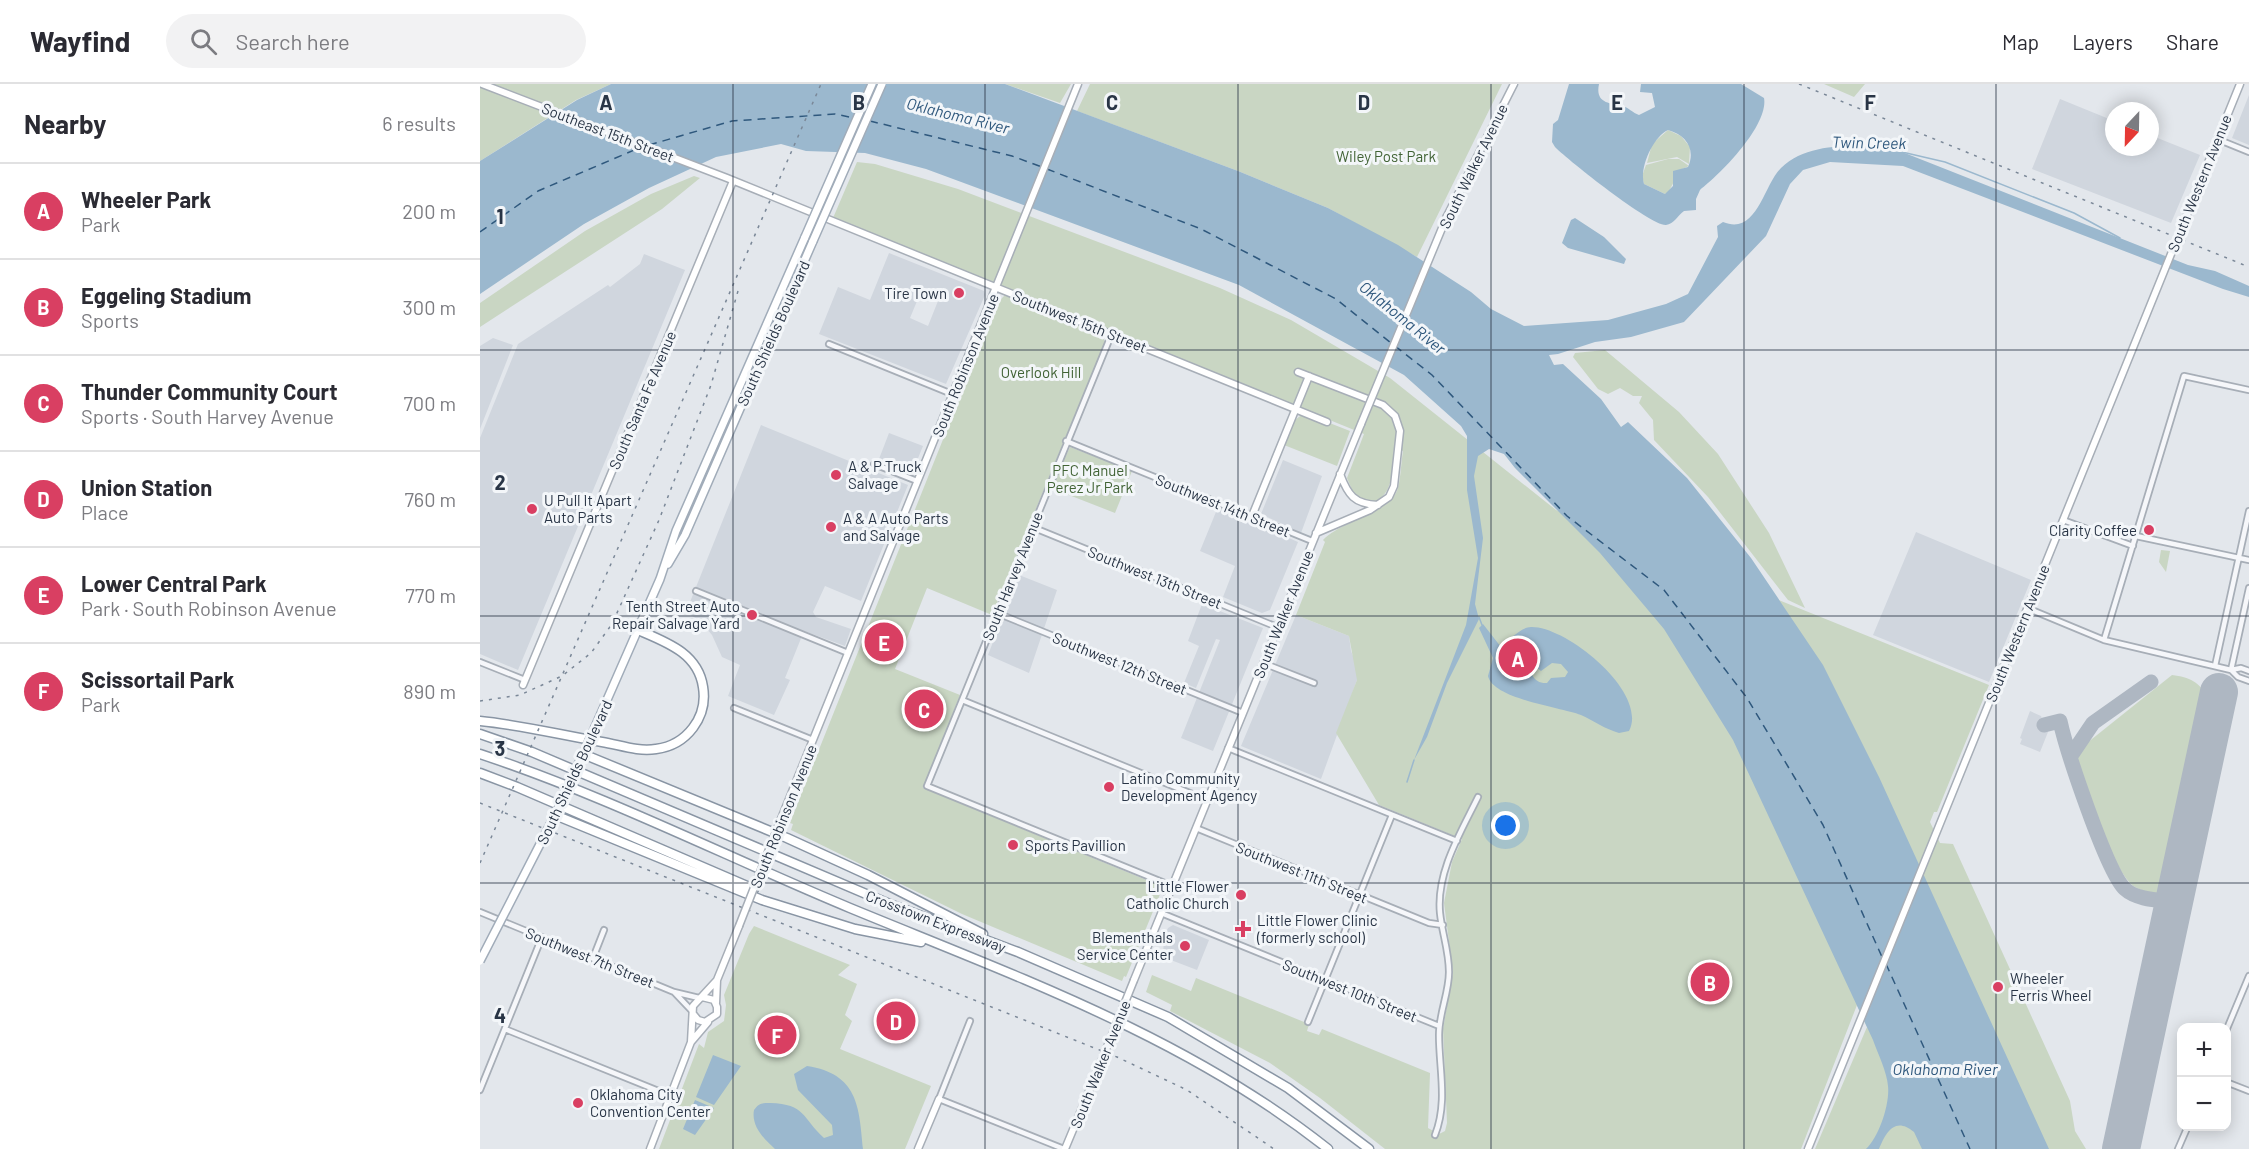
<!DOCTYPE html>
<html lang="en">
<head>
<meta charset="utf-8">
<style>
	body { margin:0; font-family:Barlow,sans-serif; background:#f2f2f3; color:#2b2b33 }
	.controls { position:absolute; right:18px; bottom:18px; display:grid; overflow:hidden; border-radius:12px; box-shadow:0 3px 15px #0003 }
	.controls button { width:54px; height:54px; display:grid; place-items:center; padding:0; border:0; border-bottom:2px solid #e1e1e2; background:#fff; color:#2b2b33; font:30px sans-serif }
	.compass { position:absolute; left:1625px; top:18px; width:54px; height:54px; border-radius:50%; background:#fff; box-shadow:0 3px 15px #0003; rotate:202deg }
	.you { position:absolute; left:1026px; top:742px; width:21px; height:21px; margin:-15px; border:4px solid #fff; border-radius:50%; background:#1a73e8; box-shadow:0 0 0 9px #1a73e833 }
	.badge { display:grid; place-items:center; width:39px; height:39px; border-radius:50%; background:#d93f62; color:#fff; font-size:20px; font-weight:700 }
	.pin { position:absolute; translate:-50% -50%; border:3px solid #fff; box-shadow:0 2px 6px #0006 }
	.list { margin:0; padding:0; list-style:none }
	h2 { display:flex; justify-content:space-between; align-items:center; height:78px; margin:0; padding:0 24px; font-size:26px }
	h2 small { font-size:20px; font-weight:400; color:#7c7c81 }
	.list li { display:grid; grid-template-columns:39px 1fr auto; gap:18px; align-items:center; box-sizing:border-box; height:96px; padding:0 24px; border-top:2px solid #e1e1e2 }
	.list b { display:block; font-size:22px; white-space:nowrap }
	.list p { margin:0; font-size:20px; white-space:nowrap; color:#7c7c81 }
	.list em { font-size:20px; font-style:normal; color:#7c7c81 }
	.icon { flex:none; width:33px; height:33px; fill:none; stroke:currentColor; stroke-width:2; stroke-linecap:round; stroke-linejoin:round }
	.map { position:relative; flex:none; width:1769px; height:1065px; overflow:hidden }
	header { display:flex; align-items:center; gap:36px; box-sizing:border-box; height:84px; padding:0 30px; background:#fff; border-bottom:2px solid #e1e1e2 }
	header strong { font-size:28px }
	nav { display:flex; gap:33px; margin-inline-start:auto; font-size:21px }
	.search { width:420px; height:54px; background:#f2f2f3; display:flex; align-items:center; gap:15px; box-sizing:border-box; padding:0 21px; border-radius:33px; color:#7c7c81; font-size:22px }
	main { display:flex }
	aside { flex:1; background:#fff }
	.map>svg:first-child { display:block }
	.built { fill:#d0d6de; fill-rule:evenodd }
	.green { fill:#c9d6c3 }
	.water { fill:#9bb8ce; fill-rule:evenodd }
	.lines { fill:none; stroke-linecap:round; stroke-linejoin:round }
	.stream { stroke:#9bb8ce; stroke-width:1.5 }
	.ferry { stroke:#2f587d; stroke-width:1.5; stroke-dasharray:8 6; stroke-linecap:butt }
	.taxiway { stroke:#aeb7c2; stroke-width:15 }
	.runway { stroke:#aeb7c2; stroke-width:38 }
	.street-casing { stroke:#a7aeb7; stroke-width:8 }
	.secondary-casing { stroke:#a7aeb7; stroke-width:9 }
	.primary-casing { stroke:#a1acb9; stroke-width:10 }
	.highway-casing { stroke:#8995a4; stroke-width:11 }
	.street { stroke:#f6f7fa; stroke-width:4.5 }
	.secondary { stroke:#fff; stroke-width:6 }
	.primary { stroke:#fff; stroke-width:7 }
	.highway { stroke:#fff; stroke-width:8 }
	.rail { stroke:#7a8797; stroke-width:1.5; stroke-dasharray:3 6; stroke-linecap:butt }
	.secondary-bridge-casing { stroke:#a7aeb7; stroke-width:9; stroke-linecap:butt }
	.primary-bridge-casing { stroke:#a1acb9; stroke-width:10; stroke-linecap:butt }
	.secondary-bridge { stroke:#fff; stroke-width:6 }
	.primary-bridge { stroke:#fff; stroke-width:7 }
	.grid { fill:none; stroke:#293546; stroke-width:1.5; stroke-opacity:0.55 }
	.poi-dot { fill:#d93f62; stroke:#f3f6f9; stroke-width:2 }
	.labels { text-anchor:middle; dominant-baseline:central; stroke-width:6; stroke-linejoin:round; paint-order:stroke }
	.street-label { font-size:15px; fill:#293546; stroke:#f3f6f9 }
	.park-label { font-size:15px; fill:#416335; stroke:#f3f6f9 }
	.poi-label { font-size:15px; fill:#293546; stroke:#f3f6f9; text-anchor:start }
	.water-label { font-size:16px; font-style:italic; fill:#2f587d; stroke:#f3f6f9 }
	.grid-label { font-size:20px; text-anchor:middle; font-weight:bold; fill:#293546; stroke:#f3f6f9; stroke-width:6; stroke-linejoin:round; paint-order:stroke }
</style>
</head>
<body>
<header>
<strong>Wayfind</strong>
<div class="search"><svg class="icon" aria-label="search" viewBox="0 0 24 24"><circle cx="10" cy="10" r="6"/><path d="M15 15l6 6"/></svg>Search here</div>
<nav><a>Map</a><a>Layers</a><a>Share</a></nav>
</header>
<main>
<aside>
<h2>Nearby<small>6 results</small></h2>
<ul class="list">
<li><span class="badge">A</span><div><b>Wheeler Park</b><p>Park</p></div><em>200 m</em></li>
<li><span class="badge">B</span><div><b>Eggeling Stadium</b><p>Sports</p></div><em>300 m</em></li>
<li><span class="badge">C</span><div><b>Thunder Community Court</b><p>Sports · South Harvey Avenue</p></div><em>700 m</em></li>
<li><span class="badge">D</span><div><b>Union Station</b><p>Place</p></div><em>760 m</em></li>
<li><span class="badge">E</span><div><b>Lower Central Park</b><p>Park · South Robinson Avenue</p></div><em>770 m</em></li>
<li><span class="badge">F</span><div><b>Scissortail Park</b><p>Park</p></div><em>890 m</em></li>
</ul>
</aside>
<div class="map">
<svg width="1769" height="1065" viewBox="0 0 1769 1065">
	<rect width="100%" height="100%" fill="#e3e7ec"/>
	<!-- built -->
	<path class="built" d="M1769,11v50l-17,-7z
		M1580,15l54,22v26h36v-12l50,20 -29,68 -139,-54z
		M409,169l95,38 1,4 -39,89 -127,-50 19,-47 32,13zM442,205l18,7 -12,30 -18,-8z
		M164,170l41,16 -167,400 -38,-16v-216l38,-94 90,-59 2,2 30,-23z
		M13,254l20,7 -33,84v-83z
		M281,341l147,60 -47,116 -36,-15 -12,26 3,5 35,12 -6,17 -41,-15 -19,47 5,2 -16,35 -46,-19 12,-31 -18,-8 -10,-22 -12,-14 -14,-9z
		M409,349l34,13 -11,27 -33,-14z
		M803,376l39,16 -21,57 -40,-19z
		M738,423l80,35 -28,68 -8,3 -39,-16 12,-31 -35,-15z
		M1436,448l115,48 -42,102 -116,-47z
		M539,491l38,15 -28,83 -41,-18z
		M722,520l61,24 -50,123 -32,-13 39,-98 -4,-1 -20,49 -12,-5 15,-37 -11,-5z
		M816,531l53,21 2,15 6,15v14l-36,99 -80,-33z
		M1550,627l11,5 7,16 -8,20 -20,-8 2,-5 -2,-1z
		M693,841l36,15 -12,30 -34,-13 1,-20 4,-9z"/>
	<!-- green -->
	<path class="green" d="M0,0h131l-35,16 -96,61z
		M525,0h66l-11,19z
		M610,0h412l-85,173 -89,-49 -90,-37 -161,-60z
		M1344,0h41l-11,13z
		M1188,46l13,6 9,11 -1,17 -12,-7 -30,6 5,-19z
		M1188,75h11l10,7 -9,4 -12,23 -3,1 -21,-10 -2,-8 4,-11z
		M377,78l18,2 83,25 262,99 71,32 99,58 166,132 433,175 -52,127h-3l-4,10 10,21 13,1 117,257 5,30 11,18h-271l52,-122 -10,-22 -56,144h-416l-65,-51 -50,-35 -100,-52 2,-6 -26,-13 6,-17 39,16 5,-13 113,46 -2,7 12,4 3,-6 108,44 -2,55 11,6 6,-3 2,-8 -4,-94 10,-57 -9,-69 8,-41 10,-23 -83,-34 -43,-72 21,-53 -8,-44 -53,-21 29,-73 -2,-2c19,-20 68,-27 75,-52 3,-12 3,-25 5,-37l-9,-3c-2,20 1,48 -23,55l-16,-6 -8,-19 17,-44 -531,-216z
		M214,92l6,2 -38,31 -182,118v-24l105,-72 66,-37z
		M525,211l96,38 4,9 -113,273 -65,-27 -32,81 65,26 -37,93 238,98v6l-35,85 -2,-1 -2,5 -160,-67 -171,-84 2,-6 -3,-1 14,-36 194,-485z
		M1125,266l74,62 39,42 51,79 36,75 -17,-8 -80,-103 -54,-57 -1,-20 -14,-17 3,-7h-9l-13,-8 -12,6 -10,-5 -25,-32 2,-4z
		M824,329l46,18 -13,35 -53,-21 11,-25z
		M590,363l62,24 -17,42 -64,-25z
		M1681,466l9,1 -4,21 -7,-10z
		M1692,591c18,2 27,7 36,22l-48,198c-9,-3 -23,-4 -30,-12 -23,-26 -42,-91 -55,-125l2,-7z
		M274,842l96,39 -12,10 19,9 -12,31 7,6 -12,28 91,37 -26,63h-246l40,-105 5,4 4,-16 16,-11 2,-16 -2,-10 25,-61z"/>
	<!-- water -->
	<path class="water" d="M131,0h394l233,87 90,37 70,37 73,47 20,17 33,17 84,-6 58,-16 22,-10 30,-57 -1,-11 6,-4c34,14 40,-36 58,-54 27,-26 70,-22 106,-22l301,119 27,6 34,15v11l-26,-8 -320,-123 -73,-4 -27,8 -13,14 -24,52 -82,86 -53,15 -36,5 -37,12 -9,1 5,10 9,-1 38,35 20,28 7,-5 59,56 64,80 72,107 56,112 170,372h-127l-8,-17c-19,-16 -28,0 -35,17h-13c13,-12 24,-45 22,-63 -1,-14 -10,-32 -15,-46l-140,-300 -69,-111 -64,-76 -85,-85 -11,-14 -15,-5 -11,7 -4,20 9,62 -8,66 4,15 -32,64 -20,54 -13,23 52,-135 12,-67 -11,-68v-54l-6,-10 -57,-51 -165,-90 -313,-116 -61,-16 -59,-2 -25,-7 -65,13 -67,31 -65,36 -104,70v-133l97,-61z
		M1089,0h30c-4,19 10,19 23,22 6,1 11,7 17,9l16,-8 -3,-14 -12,-1 1,-8h100l23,14c5,27 -43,76 -64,92l-4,9v11l-12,1c-6,4 -10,13 -18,14 -15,1 -97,-64 -111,-78l-3,-5 1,-18 5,-4zM1188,46c18,5 28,19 20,37l-15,4v15l-8,8 -21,-10c-5,-16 9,-47 24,-54z
		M1095,134l29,19 22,22 -2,5 -56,-16 -6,-5 9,-23z
		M1003,540l18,23c7,-6 20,-20 30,-20 36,-1 118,66 98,104l-10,2c-14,-4 -25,-12 -38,-18 -21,-8 -88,-16 -93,-39l5,-18 -14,-30zM1055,569l5,8 -4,6 5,4 11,-8 9,1 7,8 -3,5 -14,1 -4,5c-15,1 -19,-14 -18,-27z
		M233,971l28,11 -27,39 -18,-8z
		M327,982c51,8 52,40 56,83h-88c-11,-10 -24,-23 -21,-39 5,-7 8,-7 16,-7 36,1 32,15 54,35l9,-3 -1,-10 -34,-35 -4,-16z
		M215,1016l19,8 -19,27 -12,-6z"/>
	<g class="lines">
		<!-- stream -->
		<path class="stream" d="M1422,68l43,10 129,51 46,25
			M999,533l3,8
			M927,698l7,-22"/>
		<!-- ferry -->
		<path class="ferry" d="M390,37l142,35 30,11
			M169,61l83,-24 103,-7 19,4
			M567,85l154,60 135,70 55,44
			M0,148l58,-41 101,-43
			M915,262l37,29 135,141 97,74 83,108 76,127 59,132
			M1406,880l84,185"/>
		<!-- taxiway -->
		<path class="taxiway" d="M1564,641l16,-4c6,28 47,152 65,168 12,11 34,11 49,13
			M1590,673l23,-34 58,-41"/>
		<!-- runway -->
		<path class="runway" d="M1641,1065l98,-457"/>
		<defs>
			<path id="street" d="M1737,55l32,13
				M632,249l-185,453 245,100
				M349,260l123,50
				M586,357l246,100
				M394,380l43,17
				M1583,436l70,26
				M552,443l245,100
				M1656,452l113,24
				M216,507l152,62
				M1547,524l77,32 127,30 10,-2 8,3
				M517,529l246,100
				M1624,556l80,-264 65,14
				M0,578l45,18
				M783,579l51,20
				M1735,582l34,-155
				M1751,586l18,-82
				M1751,586l7,7 11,4
				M482,616l245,100
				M254,624l79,32
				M748,664l229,93
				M716,744l233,95 14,2
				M0,828l194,80 18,19
				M681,829l278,113
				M113,874l11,-28
				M194,908l25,6
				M490,937l-31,78 125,50
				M828,938l84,-207
				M25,945l166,67
				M1746,947l23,-55
				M1746,998l23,9
				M0,1006l62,-153
				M955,1051c13,-33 4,-66 4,-100 0,-22 10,-42 10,-63 0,-21 -7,-39 -9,-59 -4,-41 21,-81 38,-116
				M1698,1065l10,-23"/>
			<path id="secondary" d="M2,0l245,94 600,244
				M967,132l67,-132
				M818,288l85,33 12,11 5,15 -6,55 -5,11 -19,13 -54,23
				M860,390c8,21 14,30 38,31
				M772,432l57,-140
				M43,601l210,-504
				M301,735l297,-735
				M654,896l227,-556
				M236,919l1,-23
				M213,930l5,6 7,2 12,-8v-7l-3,-7 -12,-3
				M211,958l2,-36 24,-26 22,-54
				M170,1065l41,-107 17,-20
				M438,1065l21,-50
				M585,1065l32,-77
				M1328,1065l432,-1065"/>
			<path id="primary" d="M188,480l17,-29 128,-294
				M123,625l57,-130 16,-48 129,-294"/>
			<path id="highway" d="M0,637c41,4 81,14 122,21 18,3 36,10 54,7 31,-4 52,-32 47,-62 -5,-34 -37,-45 -65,-57
				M0,650l52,18 360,153 126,47 150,65 120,71 81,61
				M0,670c127,42 247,103 370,154 165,68 337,129 478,241
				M103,670l204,84 81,37 115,59
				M0,689l37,14 237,102
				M75,731l207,85 93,29 66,13"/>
		</defs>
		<!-- street casing -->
		<use href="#street" class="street-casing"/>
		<!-- secondary casing -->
		<use href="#secondary" class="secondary-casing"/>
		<!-- primary casing -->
		<use href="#primary" class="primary-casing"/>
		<!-- highway casing -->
		<use href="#highway" class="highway-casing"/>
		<!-- street -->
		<use href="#street" class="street"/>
		<!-- secondary -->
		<use href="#secondary" class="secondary"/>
		<!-- primary -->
		<use href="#primary" class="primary"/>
		<!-- highway -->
		<use href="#highway" class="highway"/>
		<!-- rail -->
		<path class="rail" d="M1319,0l450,183
			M0,617l40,-6 42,-19 29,-23 21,-29 47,-104 52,-135 27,-94
			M0,719l637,254 70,33 87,59
			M0,779l341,-779"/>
		<defs>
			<path id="secondary-bridge" d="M881,340l86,-208
				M259,842l42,-107
				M617,988l37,-92"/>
			<path id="primary-bridge" d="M325,153l67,-153
				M333,157l69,-157
				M103,670l20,-45
				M77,727l22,-49
				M0,877l75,-146"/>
		</defs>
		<!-- secondary-bridge casing -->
		<use href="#secondary-bridge" class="secondary-bridge-casing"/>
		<!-- primary-bridge casing -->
		<use href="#primary-bridge" class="primary-bridge-casing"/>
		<!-- secondary-bridge -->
		<use href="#secondary-bridge" class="secondary-bridge"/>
		<!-- primary-bridge -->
		<use href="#primary-bridge" class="primary-bridge"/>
	</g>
	<!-- grid -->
	<path class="grid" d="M253,0v1065M505,0v1065M758,0v1065M1011,0v1065M1264,0v1065M1516,0v1065M0,266h1769M0,532h1769M0,799h1769"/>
	<!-- markers -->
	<g class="poi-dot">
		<circle cx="479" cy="209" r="6"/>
		<circle cx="356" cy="391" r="6"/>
		<circle cx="52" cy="425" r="6"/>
		<circle cx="351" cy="443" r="6"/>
		<circle cx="1669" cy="446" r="6"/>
		<circle cx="272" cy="531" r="6"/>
		<circle cx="629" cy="703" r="6"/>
		<circle cx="533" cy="761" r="6"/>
		<circle cx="761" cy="811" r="6"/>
		<path d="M760 836h6v6h6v6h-6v6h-6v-6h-6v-6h6z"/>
		<circle cx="705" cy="862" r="6"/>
		<circle cx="1518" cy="903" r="6"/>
		<circle cx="98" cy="1019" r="6"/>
	</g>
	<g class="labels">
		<!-- street labels -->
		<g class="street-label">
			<text transform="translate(128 48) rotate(21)">Southeast 15th Street</text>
			<text transform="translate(993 82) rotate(-64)">South Walker Avenue</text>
			<text transform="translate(1719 99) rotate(-68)">South Western Avenue</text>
			<text transform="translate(600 237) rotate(22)">Southwest 15th Street</text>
			<text transform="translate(293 249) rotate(-66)">South Shields Boulevard</text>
			<text transform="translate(485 281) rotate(-68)">South Robinson Avenue</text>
			<text transform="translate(162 316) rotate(-67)">South Santa Fe Avenue</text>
			<text transform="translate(743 421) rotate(22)">Southwest 14th Street</text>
			<text transform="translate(532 492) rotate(-68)">South Harvey Avenue</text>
			<text transform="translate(675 493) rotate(22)">Southwest 13th Street</text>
			<text transform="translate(803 530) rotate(-68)">South Walker Avenue</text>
			<text transform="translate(1537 549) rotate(-68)">South Western Avenue</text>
			<text transform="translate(640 579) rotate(22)">Southwest 12th Street</text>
			<text transform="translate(94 688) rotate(-65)">South Shields Boulevard</text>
			<text transform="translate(303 732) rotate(-68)">South Robinson Avenue</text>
			<text transform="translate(822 788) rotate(22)">Southwest 11th Street</text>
			<text transform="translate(456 837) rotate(21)">Crosstown Expressway</text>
			<text transform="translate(110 873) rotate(22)">Southwest 7th Street</text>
			<text transform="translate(870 906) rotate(22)">Southwest 10th Street</text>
			<text transform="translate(620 980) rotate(-68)">South Walker Avenue</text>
		</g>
		<!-- park labels -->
		<g class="park-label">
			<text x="906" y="72">Wiley Post Park</text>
			<text x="561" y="288">Overlook Hill</text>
			<text x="610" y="386">PFC Manuel<tspan x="610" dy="17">Perez Jr Park</tspan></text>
		</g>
		<!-- poi labels -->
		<g class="poi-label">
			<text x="467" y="209" text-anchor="end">Tire Town</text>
			<text x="368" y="382">A &amp; P Truck<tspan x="368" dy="17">Salvage</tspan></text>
			<text x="64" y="416">U Pull It Apart<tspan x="64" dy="17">Auto Parts</tspan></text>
			<text x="363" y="434">A &amp; A Auto Parts<tspan x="363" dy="17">and Salvage</tspan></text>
			<text x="1657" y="446" text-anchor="end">Clarity Coffee</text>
			<text x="260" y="522" text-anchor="end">Tenth Street Auto<tspan x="260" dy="17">Repair Salvage Yard</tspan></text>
			<text x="641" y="694">Latino Community<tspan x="641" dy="17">Development Agency</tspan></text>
			<text x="545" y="761">Sports Pavillion</text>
			<text x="749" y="802" text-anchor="end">Little Flower<tspan x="749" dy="17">Catholic Church</tspan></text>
			<text x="777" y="836">Little Flower Clinic<tspan x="777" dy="17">(formerly school)</tspan></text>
			<text x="693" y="853" text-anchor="end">Blementhals<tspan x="693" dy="17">Service Center</tspan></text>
			<text x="1530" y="894">Wheeler<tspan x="1530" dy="17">Ferris Wheel</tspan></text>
			<text x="110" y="1010">Oklahoma City<tspan x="110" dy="17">Convention Center</tspan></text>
		</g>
		<!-- water labels -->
		<g class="water-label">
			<text transform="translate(478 31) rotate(14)">Oklahoma River</text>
			<text transform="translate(1389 58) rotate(1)">Twin Creek</text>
			<text transform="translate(923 233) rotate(39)">Oklahoma River</text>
			<text x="1465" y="984">Oklahoma River</text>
		</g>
	</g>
	<g class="grid-label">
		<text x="126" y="26">A</text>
		<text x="379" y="26">B</text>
		<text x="632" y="26">C</text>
		<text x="884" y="26">D</text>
		<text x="1137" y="26">E</text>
		<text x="1390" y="26">F</text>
		<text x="20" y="140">1</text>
		<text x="20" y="406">2</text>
		<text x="20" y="672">3</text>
		<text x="20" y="939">4</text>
	</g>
</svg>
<div class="controls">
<button>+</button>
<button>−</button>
</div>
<svg class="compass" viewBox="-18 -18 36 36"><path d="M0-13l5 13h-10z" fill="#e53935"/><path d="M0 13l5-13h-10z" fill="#7c7c81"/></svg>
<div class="you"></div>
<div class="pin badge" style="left:1038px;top:574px">A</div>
<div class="pin badge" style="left:1230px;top:898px">B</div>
<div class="pin badge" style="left:444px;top:625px">C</div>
<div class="pin badge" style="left:416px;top:937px">D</div>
<div class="pin badge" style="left:404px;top:558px">E</div>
<div class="pin badge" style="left:297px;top:951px">F</div>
</div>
</main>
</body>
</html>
